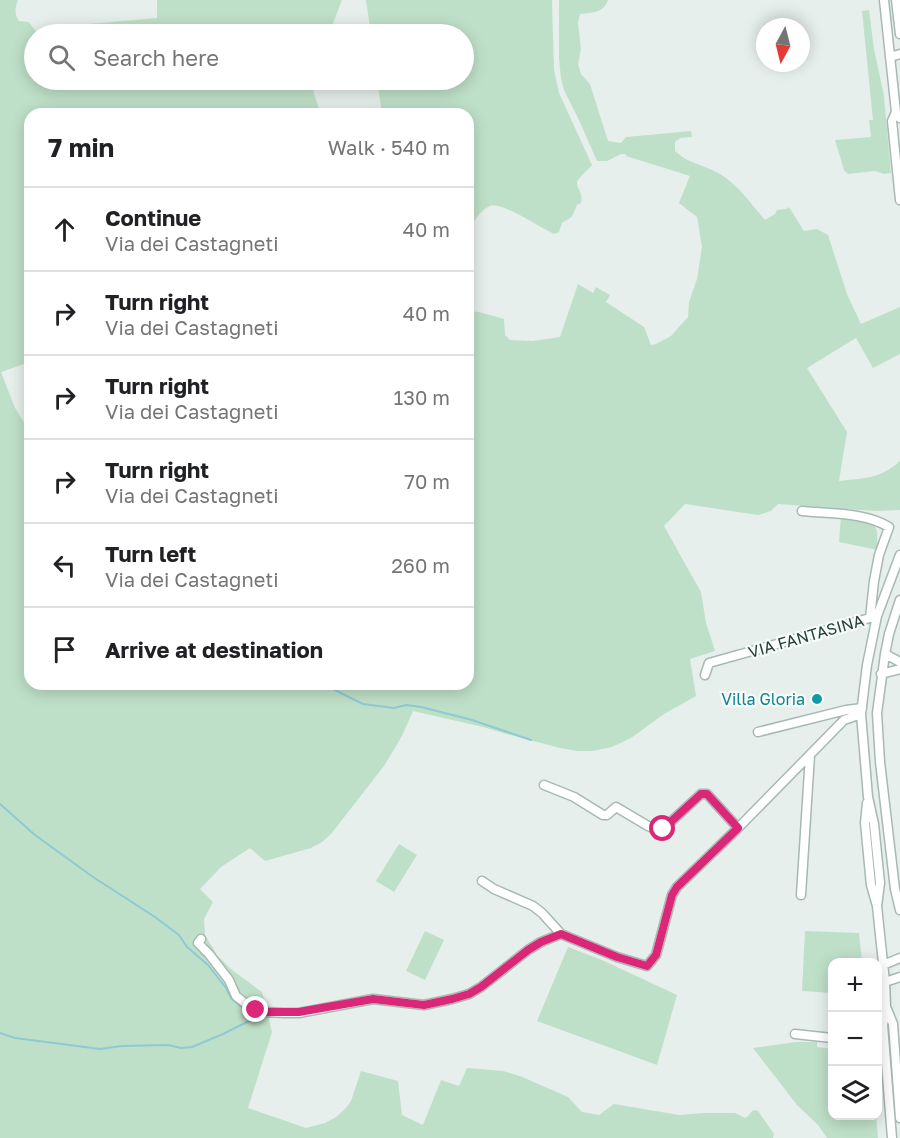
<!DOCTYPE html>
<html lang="en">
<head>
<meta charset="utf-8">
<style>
	body { margin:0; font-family:"Golos Text",sans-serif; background:#f6f6f6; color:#202124 }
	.controls { position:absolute; right:18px; bottom:18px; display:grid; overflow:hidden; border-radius:12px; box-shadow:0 3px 15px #0003 }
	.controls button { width:54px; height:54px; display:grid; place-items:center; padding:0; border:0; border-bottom:2px solid #e0e0e0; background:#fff; color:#202124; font:30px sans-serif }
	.compass { position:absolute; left:756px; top:18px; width:54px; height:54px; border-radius:50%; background:#fff; box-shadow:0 3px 15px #0003; rotate:187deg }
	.stop { position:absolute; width:18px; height:18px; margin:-14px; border:4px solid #db2777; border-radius:50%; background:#fff }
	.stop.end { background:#db2777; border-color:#fff; box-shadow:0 2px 6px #0008 }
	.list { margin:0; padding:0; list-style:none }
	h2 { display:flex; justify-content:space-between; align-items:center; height:78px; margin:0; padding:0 24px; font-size:26px }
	h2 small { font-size:20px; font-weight:400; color:#757577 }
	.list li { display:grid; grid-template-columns:39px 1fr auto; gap:18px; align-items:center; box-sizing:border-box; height:84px; padding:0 24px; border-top:2px solid #e0e0e0 }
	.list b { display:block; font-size:22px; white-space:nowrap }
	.list p { margin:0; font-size:20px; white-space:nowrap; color:#757577 }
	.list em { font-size:20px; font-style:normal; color:#757577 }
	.icon { flex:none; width:33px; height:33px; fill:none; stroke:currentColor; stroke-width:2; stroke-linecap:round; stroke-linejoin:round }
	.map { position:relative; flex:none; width:900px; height:1138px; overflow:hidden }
	.search { position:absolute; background:#fff; box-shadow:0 3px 15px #0003; left:24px; top:24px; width:450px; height:66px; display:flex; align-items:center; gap:15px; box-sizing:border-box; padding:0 21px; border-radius:33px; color:#757577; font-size:22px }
	.panel { position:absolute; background:#fff; box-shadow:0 3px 15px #0003; left:24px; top:108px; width:450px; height:582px; border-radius:18px }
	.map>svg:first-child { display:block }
	.green { fill:#bfe0c8 }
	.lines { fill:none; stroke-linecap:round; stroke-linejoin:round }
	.stream { stroke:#8ec9d4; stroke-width:2 }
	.minor-casing { stroke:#a8b8b2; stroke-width:11 }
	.minor { stroke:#fff; stroke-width:8 }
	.route { stroke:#db2777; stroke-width:8 }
	.culture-dot { fill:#0f9aa8; stroke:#f7fbf9; stroke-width:2 }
	.labels { text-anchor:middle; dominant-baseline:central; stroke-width:4.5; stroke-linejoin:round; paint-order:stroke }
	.street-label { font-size:16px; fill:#24423a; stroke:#f7fbf9 }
	.culture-label { font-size:16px; fill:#0d838f; stroke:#f7fbf9; text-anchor:end }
</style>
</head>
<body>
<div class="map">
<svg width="900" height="1138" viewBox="0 0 900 1138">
	<rect width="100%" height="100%" fill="#e6efeb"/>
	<!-- green -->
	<path class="green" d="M0,0h18c-3,8 -4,13 1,21l10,1 8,11 22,-3 19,-5 79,-7v-18h185l-13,34h-295v46h278l2,14 7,20h-291v248l-29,10 14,36 10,16 5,13v247h438v-373l11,1 25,7 1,16 5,5 23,1 27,-4 18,-53 15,9 3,-6 14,8 -4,7 38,25 7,18 5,-1 15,-8 17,-19 1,-15 8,-23 5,-32 -5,-30 -18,-14 11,-27 -64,-20v-2h-5l-14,7h-10l-19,-43 -14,-28 -3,-11 -2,-20v-59h49c-5,14 -15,12 -28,14l-2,9 3,26 -3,15 3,10 9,10 18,57 13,2 5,-6 65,-6 1,6 -12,1 -5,4v9c12,12 29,14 43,22 20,11 32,30 47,47l10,-6 2,-4 9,-1 3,-2 15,24 13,-2 11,6 19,59 14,30 39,-17v47l-27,14 -17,-30 -49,30 40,64 -8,49c26,-3 41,-2 61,-20v49l-24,1 -98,-7 -7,7 -13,4 -73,-11 -21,22 37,66 5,31 9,28 -25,8 6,37 -32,18 -33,24 -19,9 -20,4h-15l-17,-3 -57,-15 -20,-6 -70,-16 -11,25 -18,30 -53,68 -9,8 -11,6 -46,13 -15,-13 -29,19 -21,22 13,13 -9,17 1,16 12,20 15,15 30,22 10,40 -24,76 58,20 19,-5 11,-6 9,-8 6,-8 10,-30 37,10 4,34 21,10 18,-45 18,6 8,-18 36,3 17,5 48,21 14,15 17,3 15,-11 65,11 24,-2h32l10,5 3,-2 5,-6 5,1 16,23 -1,4h-773z
		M366,0h186l2,70 5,23 33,72c-4,5 -13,12 -15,17 -1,7 7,10 4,21l-4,2c-6,13 -2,10 -15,18l-3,9 -5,2 -4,-2c-12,-6 -48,-30 -60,-26 -10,4 -16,16 -22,24v-116h-86l-5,-34h87v-46h-93z
		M869,10l5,39 10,47 7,77 -7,1 -9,-3 -27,3 -4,-4 -9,-30 36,-3 -2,-17h4l-11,-109z
		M841,517c9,1 29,2 34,10 3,4 2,10 2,15l3,3 -2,5 -39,-8z
		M399,844l18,11 -23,37 -18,-11z
		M425,931l19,9 -19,40 -19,-9z
		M805,931l54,2 3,29h-30v31l-30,-2z
		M568,947l34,13 75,35 -20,70 -120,-44z
		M796,1042h21v5l15,2v67h44l2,22h-51l-9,-13 -21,-20 -44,-57z"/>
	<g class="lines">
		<!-- stream -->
		<path class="stream" d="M323,684l40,20 31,4 12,-3 15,2 51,13 59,20
			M0,804l35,31 58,42 62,40 24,18 8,12 21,18 18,23 5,10 9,8 10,6 13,5
			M0,1033l15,5 85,11 22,-3 46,-1 13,3 11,-1 31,-13 24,-12 16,-5h38"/>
		<defs>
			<path id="minor" d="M884,0l12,112 4,6
				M896,0l4,34
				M890,57l10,-3
				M896,112l-4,9 8,79
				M802,511c29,3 62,1 87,16l-10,28 -5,26 -4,37
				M900,600l-11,34 -4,20 -8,59 3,49 15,127 5,21
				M885,654l15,8
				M881,674l19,-5
				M705,675l4,-12 168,-47
				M758,732l88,-22 16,-2
				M544,785l30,12 29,18h4l9,-8 32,19 7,3h8l38,-35h6l31,34
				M867,803l-2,20 6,62 6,21 8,76 1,25 -3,18 9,113
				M482,881l12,8 39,17 9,7 19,21 56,23 30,9 9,-11 16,-60 5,-8 61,-59 106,-108 17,-6
				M801,895l9,-140
				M877,906l3,-23 -6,-59 -6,-27 -7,-83 6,-49 10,-49 23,-61
				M201,939l-3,4 11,11 20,26 7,16 9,7 11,7 12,2 15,1h16l74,-14 51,6 28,-6 17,-5 12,-7 47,-37 13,-8 20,-8
				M883,965l17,-7
				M885,982l15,-5
				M887,1009l6,15 7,94
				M795,1034l37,4"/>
		</defs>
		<!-- minor casing -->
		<use href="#minor" class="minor-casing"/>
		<!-- minor -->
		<use href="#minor" class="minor"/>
	</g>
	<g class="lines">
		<!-- route -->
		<path class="route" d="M256,1010l12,2h31l74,-13 51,6 28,-6 17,-5 12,-7 47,-37 13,-8 20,-8 56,23 30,9 9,-11 16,-60 5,-8 61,-59 -31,-34h-6l-38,35"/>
	</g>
	<!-- markers -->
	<circle class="culture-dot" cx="817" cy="699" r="6"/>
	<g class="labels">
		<!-- street labels -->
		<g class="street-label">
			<text transform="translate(806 636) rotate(-16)">VIA FANTASINA</text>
		</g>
		<!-- culture labels -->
		<g class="culture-label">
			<text x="805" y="699">Villa Gloria</text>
		</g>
	</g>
</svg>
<div class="controls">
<button>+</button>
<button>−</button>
<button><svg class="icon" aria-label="layers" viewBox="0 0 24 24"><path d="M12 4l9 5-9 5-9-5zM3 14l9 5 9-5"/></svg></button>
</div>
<svg class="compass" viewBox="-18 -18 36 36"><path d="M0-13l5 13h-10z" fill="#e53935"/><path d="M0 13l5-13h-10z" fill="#757577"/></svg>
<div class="stop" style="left:663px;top:829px"></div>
<div class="stop end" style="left:256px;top:1010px"></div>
<div class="search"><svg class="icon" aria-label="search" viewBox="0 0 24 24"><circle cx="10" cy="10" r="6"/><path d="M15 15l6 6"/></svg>Search here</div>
<section class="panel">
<h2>7 min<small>Walk · 540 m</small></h2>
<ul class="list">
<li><svg class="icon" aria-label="ahead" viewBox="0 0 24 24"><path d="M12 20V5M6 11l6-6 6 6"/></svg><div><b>Continue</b><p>Via dei Castagneti</p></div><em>40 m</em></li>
<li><svg class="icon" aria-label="right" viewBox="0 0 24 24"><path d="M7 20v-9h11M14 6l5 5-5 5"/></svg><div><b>Turn right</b><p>Via dei Castagneti</p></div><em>40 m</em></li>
<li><svg class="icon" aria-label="right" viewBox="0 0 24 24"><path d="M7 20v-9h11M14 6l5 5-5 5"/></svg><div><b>Turn right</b><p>Via dei Castagneti</p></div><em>130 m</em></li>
<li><svg class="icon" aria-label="right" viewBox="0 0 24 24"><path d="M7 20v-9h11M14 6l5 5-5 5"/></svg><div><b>Turn right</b><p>Via dei Castagneti</p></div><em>70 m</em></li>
<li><svg class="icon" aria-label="left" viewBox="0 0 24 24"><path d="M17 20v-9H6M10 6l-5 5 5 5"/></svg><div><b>Turn left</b><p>Via dei Castagneti</p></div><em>260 m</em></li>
<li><svg class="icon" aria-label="arrive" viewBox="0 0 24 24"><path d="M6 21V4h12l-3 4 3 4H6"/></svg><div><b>Arrive at destination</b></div></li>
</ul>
</section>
</div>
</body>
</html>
